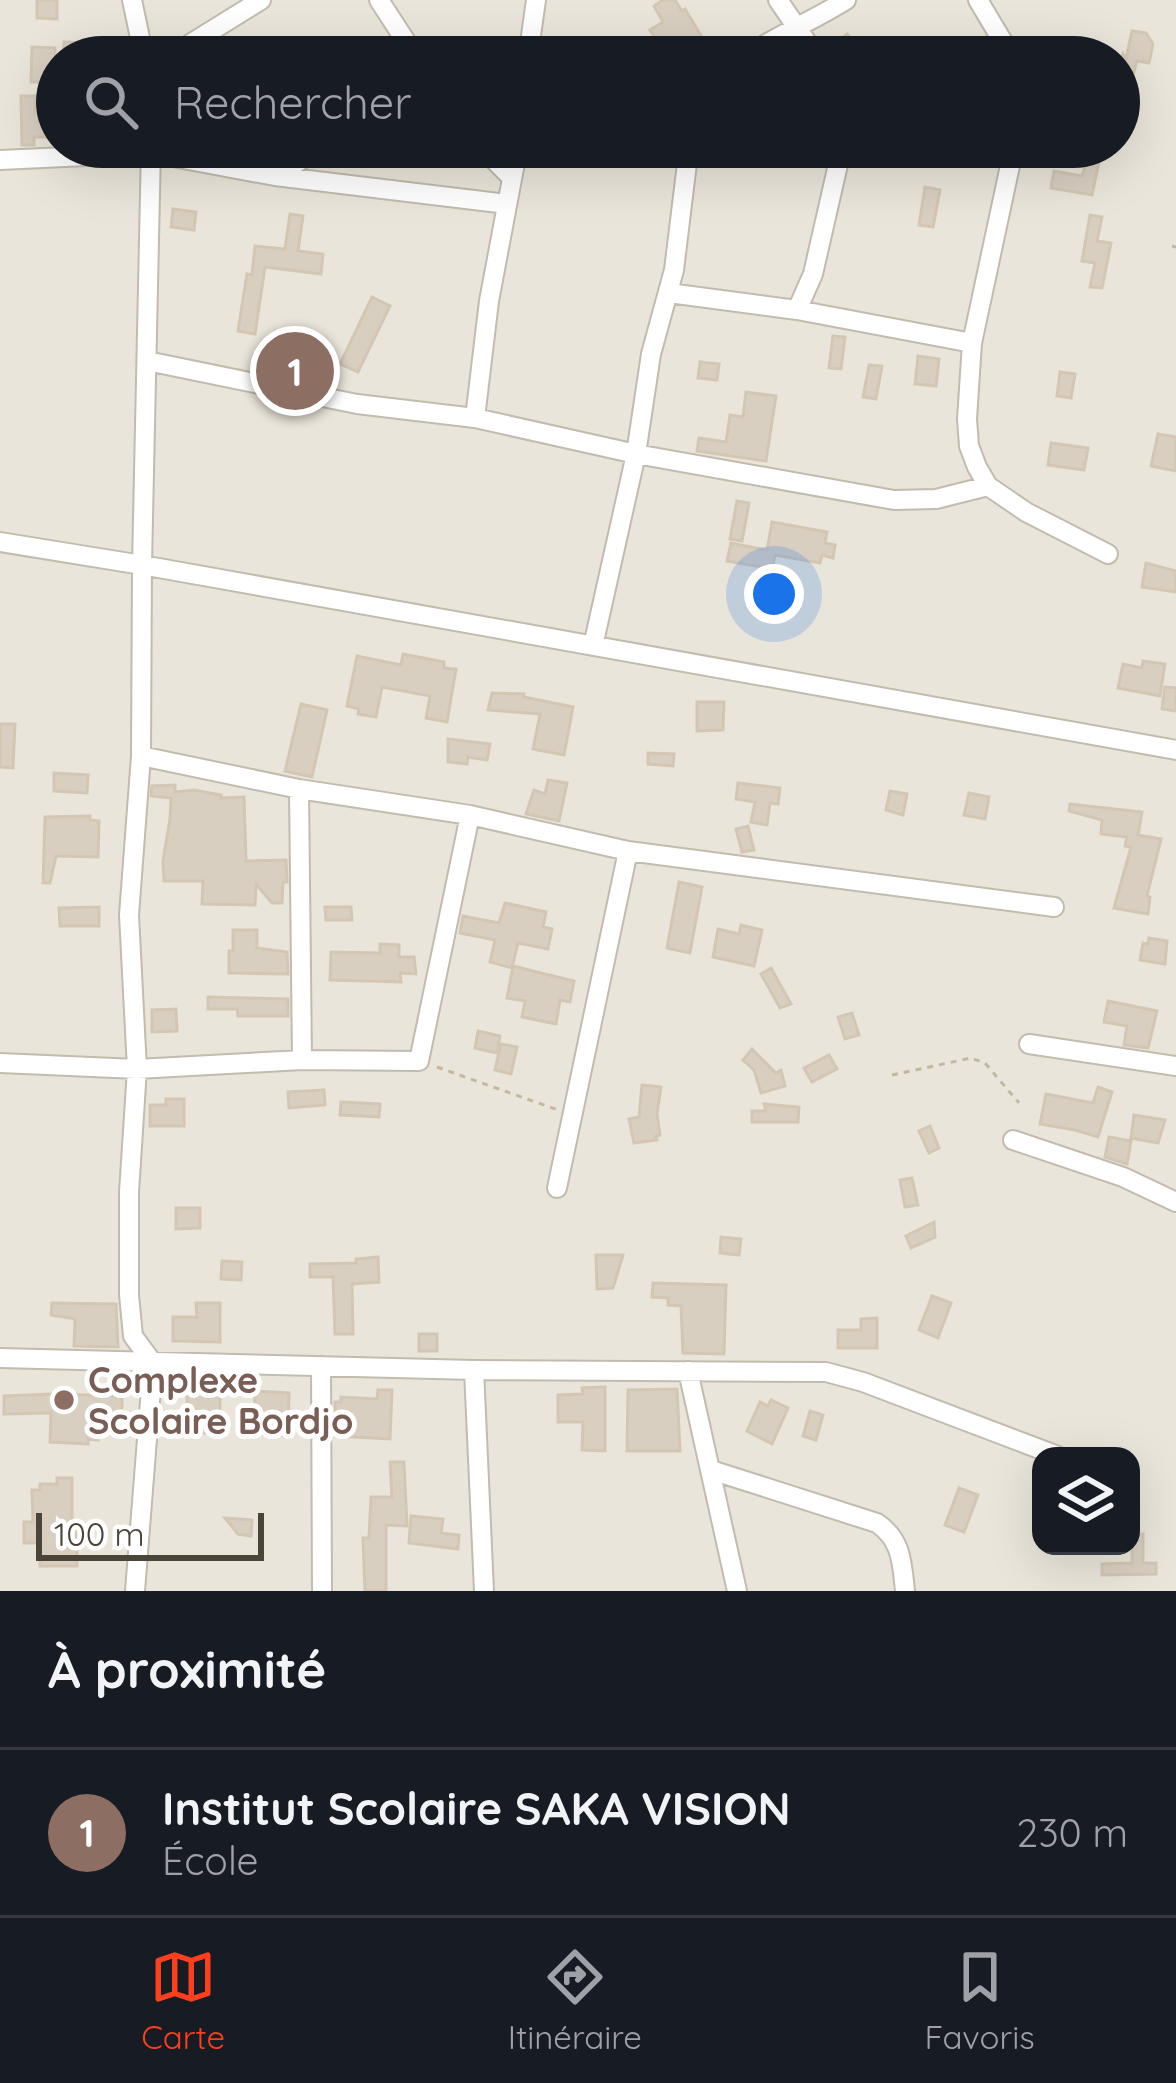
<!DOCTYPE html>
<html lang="fr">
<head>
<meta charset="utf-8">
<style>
	body { margin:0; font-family:Quicksand,sans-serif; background:#20242c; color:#f1f3f6 }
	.controls { position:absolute; right:36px; bottom:36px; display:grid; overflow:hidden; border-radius:24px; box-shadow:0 12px 48px #0002 }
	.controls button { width:108px; height:108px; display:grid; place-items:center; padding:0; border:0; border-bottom:3px solid #363941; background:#171b24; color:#f1f3f6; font:60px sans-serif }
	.scale { position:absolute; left:36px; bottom:30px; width:228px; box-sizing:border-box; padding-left:12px; border:6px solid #4b4439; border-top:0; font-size:33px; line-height:42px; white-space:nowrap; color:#4b4439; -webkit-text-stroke:9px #fff; paint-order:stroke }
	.you { position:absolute; left:774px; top:594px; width:42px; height:42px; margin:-30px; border:9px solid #fff; border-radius:50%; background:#1a73e8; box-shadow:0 0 0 18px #1a73e833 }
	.badge { display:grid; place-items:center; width:78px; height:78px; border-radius:50%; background:#fc3f1d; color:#fff; font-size:39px; font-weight:700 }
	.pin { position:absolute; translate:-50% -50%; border:6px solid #fff; box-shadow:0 3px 12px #0006 }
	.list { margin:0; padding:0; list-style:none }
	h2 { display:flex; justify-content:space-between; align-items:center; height:156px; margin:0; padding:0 48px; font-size:51px }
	h2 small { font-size:39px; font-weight:400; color:#9ea1a6 }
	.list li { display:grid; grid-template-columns:78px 1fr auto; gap:36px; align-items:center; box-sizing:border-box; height:168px; padding:0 48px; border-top:3px solid #363941 }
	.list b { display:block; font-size:45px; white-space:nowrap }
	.list p { margin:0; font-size:39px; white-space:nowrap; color:#9ea1a6 }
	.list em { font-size:39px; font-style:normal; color:#9ea1a6 }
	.icon { flex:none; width:66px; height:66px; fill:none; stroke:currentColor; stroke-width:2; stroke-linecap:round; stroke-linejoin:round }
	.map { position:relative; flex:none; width:1176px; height:1591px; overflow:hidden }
	.search { position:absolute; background:#171b24; box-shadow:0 12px 48px #0002; left:36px; right:36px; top:36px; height:132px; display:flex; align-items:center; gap:30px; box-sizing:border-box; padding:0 42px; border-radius:66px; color:#9ea1a6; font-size:45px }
	.sheet { height:324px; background:#171b24 }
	nav { display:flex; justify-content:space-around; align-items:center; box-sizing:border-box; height:168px; border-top:3px solid #363941; background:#171b24; font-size:33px; color:#9ea1a6 }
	nav a { display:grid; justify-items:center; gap:6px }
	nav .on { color:#fc3f1d }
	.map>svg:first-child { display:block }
	.residential { fill:#eae5da; fill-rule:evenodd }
	.building { fill:#d8cfc1; stroke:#d3c7b4; stroke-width:3 }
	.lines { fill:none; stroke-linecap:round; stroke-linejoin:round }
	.minor-casing { stroke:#c2bbae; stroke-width:22 }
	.path { stroke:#c4b79f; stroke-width:3; stroke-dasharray:6 6; stroke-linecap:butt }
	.minor { stroke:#fff; stroke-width:18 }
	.education-dot { fill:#8d6e63; stroke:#fff; stroke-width:4.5 }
	.labels { text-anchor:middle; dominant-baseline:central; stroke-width:10; stroke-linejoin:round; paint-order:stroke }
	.education-label { font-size:36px; font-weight:bold; fill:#785e54; stroke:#fff; text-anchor:start }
</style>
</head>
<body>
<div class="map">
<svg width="1176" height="1591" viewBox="0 0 1176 1591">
	<rect width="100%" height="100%" fill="#f6f3ec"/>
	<!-- residential -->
	<path class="residential" d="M0,0h1176v1591h-1176zM57,57h1062v90h-1062zM1041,1456h90v90h-90z"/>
	<!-- building -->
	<path class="building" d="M37,0h20v19l-20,-1z
		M663,0h12l7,11 3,-2 29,48h-47l-17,-27 13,-8 -9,-16z
		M1132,31l14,2 7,11 -4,19 -12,-2 -7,25 -11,-3v-18l4,-11 3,5z
		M847,34l15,18 -6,5h-20l-7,-8z
		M64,42l29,1 -1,14h-29z
		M32,47l23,1v34h-24z
		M21,96h14v16h10l1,25h-12v8h-12z
		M1091,147h11l-10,48 -41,-7 3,-17 28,5z
		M925,187l15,3 -7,37 -14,-2z
		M173,209l23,3 -2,18 -23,-3z
		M290,214l13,2 -5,35 25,3 -2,20 -56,-7 -10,67 -17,-3 9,-57 5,1 3,-29 30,3z
		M1090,215l12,2 -5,24 14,2 -9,45 -12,-1 5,-24 -13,-2z
		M372,297l18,9 -32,66 -18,-8z
		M833,336l12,1 -4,32 -12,-1z
		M918,356l21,3 -3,27 -21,-2z
		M700,362l19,2 -2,16 -19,-2z
		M869,365l13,1 -6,33 -13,-2z
		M1060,372l15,2 -4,24 -14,-2z
		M746,392l30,4 -10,65 -69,-10 2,-13 27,4 4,-27 13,2z
		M1158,434l18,3v34l-25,-5z
		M1051,443l37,5 -4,22 -36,-5z
		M737,501l12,2 -7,38 -12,-2z
		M772,522l55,10 -2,11 10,2 -2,13 -11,-3 -2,8 -45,-8 -3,14 -45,-8 4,-18 36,7z
		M1146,563l30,8v21l-34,-5z
		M403,654l41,8v6l12,1 -9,53 -21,-4 4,-22 -48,-9 -6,30 -18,-3 1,-5 -12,-3 10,-50 44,9z
		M1143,661l22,3 -5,32 -42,-8 5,-24 19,4z
		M1165,687l11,1v23l-14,-2z
		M492,693l32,1v3l49,10 -9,48 -31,-6 7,-35 -52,-4z
		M697,702h27l-1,28 -26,1z
		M301,704l26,6 -15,67 -27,-6z
		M0,724h15l-2,44 -13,-1z
		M448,739l42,5 -3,16 -19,-3 -1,7 -19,-2z
		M648,753l26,1 -1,12 -25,-2z
		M54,773l34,2 -1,18 -33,-2z
		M548,780l19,3 -8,38 -33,-7 8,-24 11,4z
		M738,783l42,5 -2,16 -8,-1 -3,22 -16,-3 4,-20 -19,-3z
		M175,785v7l19,-2 27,5v3l23,-1 2,64 40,-1 1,22h-4l-1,21h-10l-16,-19 -1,21 -53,-1 1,-23h-39l-1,-20 7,-42 1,-21 -20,-2 1,-10z
		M890,791l17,3 -4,21 -17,-5z
		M969,793l20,4 -4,22 -21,-4z
		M1070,804l72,8 -4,23 23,4 -14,57 3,1 -2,17 -34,-6 17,-61 -6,-1 2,-9 -26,-3 1,-14 -33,-9z
		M90,816v4l9,1 -1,36 -42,-1 -6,27h-7l2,-66z
		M748,826l6,24 -12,2 -6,-23z
		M679,882l23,5 -12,66 -23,-5z
		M505,903l41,9 -3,15 9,2 -4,20 -30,-6 -6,25 -22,-6 5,-22 -35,-7 3,-17 36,7z
		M99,907v19h-39l-1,-18z
		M325,907h26l1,13h-26z
		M741,925l21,5 -8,36 -41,-9 5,-28 21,5z
		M233,930h24v18l30,4 1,22 -59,-1v-22h4z
		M1149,938l18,3 -2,23 -25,-4 3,-17 5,1z
		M380,944l19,1v12h15l2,17 -16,-1 1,9 -71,-2 1,-28 49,1z
		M513,966l61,15 -4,21 -10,-2 -4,24 -34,-7 3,-16 -18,-3z
		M771,968l20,36 -11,4 -19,-34z
		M208,997l80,2v17h-50l-1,-7h-29z
		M1108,1001l49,10 -9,37 -24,-3 3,-19 -23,-4z
		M176,1009l1,22 -25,1v-22z
		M852,1013l7,22 -14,4 -7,-22z
		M478,1031l22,5 -3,17 -22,-5z
		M501,1044l16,3 -6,27 -16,-4z
		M752,1049l24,24 5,-3 4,16 -24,7 -7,-23 -11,-10z
		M829,1055l8,14 -25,13 -8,-14z
		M642,1085l19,2 -4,27 3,21 -4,1 1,4 -23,3 -5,-24 10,-2z
		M1098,1087l14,5 -14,45 -23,-7 -35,-6 6,-30 47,9z
		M324,1090l1,15 -36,3 -1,-16z
		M166,1099h18v27h-34v-21h16z
		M341,1102l39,2 -1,13 -39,-2z
		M764,1104l35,3 -1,15h-46v-11h14z
		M1134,1115l31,5 -7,23 -27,-5z
		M930,1126l9,22 -10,5 -10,-22z
		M1109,1137l22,4 -4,23 -22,-7z
		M912,1178l6,27 -13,2 -5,-27z
		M176,1208h24v20l-24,1z
		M934,1222l1,15 -24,11 -5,-12z
		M721,1237l20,2 -2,16 -19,-2z
		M596,1255h27l-10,33 -16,1z
		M378,1257l1,25 -27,2 1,50h-18l-2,-57h-23v-13l46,-1v-4z
		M222,1261l20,1 -1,18 -20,-1z
		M653,1283l73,2 -2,69 -41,-1 -2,-47 -13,-1v-7l-16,-1z
		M932,1296l19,7 -13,35 -19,-8z
		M52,1303l64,1 2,43 -44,-1 1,-27 -24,-4z
		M196,1303h24v39l-47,-1v-24h24z
		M877,1318v30h-39v-18h23v-11z
		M419,1334h18v17h-18z
		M605,1387v64l-23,-1 1,-28h-25v-27l25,-1 -1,-6z
		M677,1389l3,62h-53l1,-61z
		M378,1390h14l-2,49 -55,-3v-34h6v-5l36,2z
		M207,1391h13v42h-33v-40l20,1z
		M255,1391l34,2 -1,43 -34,-2z
		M53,1394l69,2v17h-24v27l-10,-1v5l-38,-2 1,-29 -47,1v-18z
		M771,1400l17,8 -16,36 -25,-13 13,-29 8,4z
		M810,1411l13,4 -7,25 -13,-4z
		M390,1462h14l3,64 -21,-1v66h-21l-2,-53h6l2,-41h21z
		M57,1478h15v48h5v40h-37v-23h-16v-21h9l-1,-32h8v-6h17z
		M959,1488l19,7 -14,37 -19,-7z
		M411,1516l32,3 -2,14 18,2 -1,14 -49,-6z
		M225,1518l27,2 -1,16 -13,-2z
		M1132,1534h11v29h13v11l-54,1v-11l30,-1z"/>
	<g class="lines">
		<defs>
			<path id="minor" d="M132,0l12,57
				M379,0l37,57
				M778,0l39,57
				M978,0l34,57
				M169,57l92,-57
				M528,57l8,-57
				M745,57c32,-22 68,-36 101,-57
				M481,147l31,31
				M0,160l151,-7 124,23 232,28
				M275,176l47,-29
				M669,293l128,17 175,33
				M797,310l16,-36 29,-127
				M147,361l210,43 118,14 161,36 258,46 42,-1 52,-13 38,26 82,42
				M475,418l14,-117 29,-154
				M988,486l-11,-19 -8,-21 -2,-27 5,-76 42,-196
				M0,542l142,23 1034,185
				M593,646l43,-192 15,-100 23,-84 15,-123
				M141,756l158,33 171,26 158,36 426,56
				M299,789l3,271
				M1029,1044l147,22
				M0,1063l137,6 165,-9 117,1 51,-246
				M1013,1140l110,37 53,25
				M557,1188l71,-337
				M0,1358l474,12 352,2 37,10 195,74
				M321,1366l1,225
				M474,1370l10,221
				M688,1371l49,220
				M711,1470l166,53c25,17 25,40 28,68
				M135,1591l18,-228 -20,-27 -4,-41v-103l8,-123 -8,-154 12,-159 1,-191 9,-418"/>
		</defs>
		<!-- minor casing -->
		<use href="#minor" class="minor-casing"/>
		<!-- path -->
		<path class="path" d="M1172,246l4,1
			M437,1067l121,43
			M892,1075l79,-17 14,5 34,40"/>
		<!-- minor -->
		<use href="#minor" class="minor"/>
	</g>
	<!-- markers -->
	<circle class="education-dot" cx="64" cy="1400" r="12"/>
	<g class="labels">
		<!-- education labels -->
		<g class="education-label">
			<text x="88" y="1379">Complexe<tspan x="88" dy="41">Scolaire Bordjo</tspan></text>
		</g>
	</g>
</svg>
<div class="controls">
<button><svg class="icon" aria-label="layers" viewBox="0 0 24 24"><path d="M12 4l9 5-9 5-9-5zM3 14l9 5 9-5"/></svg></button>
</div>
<div class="scale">100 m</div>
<div class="you"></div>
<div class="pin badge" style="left:295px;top:371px;background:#8d6e63">1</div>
<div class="search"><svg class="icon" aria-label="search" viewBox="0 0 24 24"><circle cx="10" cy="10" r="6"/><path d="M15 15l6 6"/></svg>Rechercher</div>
</div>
<section class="sheet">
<h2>À proximité<small></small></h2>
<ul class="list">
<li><span class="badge" style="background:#8d6e63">1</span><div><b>Institut Scolaire SAKA VISION</b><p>École</p></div><em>230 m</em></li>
</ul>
</section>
<nav>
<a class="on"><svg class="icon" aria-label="map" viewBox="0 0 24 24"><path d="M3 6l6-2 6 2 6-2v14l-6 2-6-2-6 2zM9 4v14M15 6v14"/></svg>Carte</a>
<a><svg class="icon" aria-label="directions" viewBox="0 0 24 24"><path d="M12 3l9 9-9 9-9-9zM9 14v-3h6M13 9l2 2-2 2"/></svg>Itinéraire</a>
<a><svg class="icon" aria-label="saved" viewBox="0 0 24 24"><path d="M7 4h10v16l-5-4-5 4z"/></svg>Favoris</a>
</nav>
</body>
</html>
